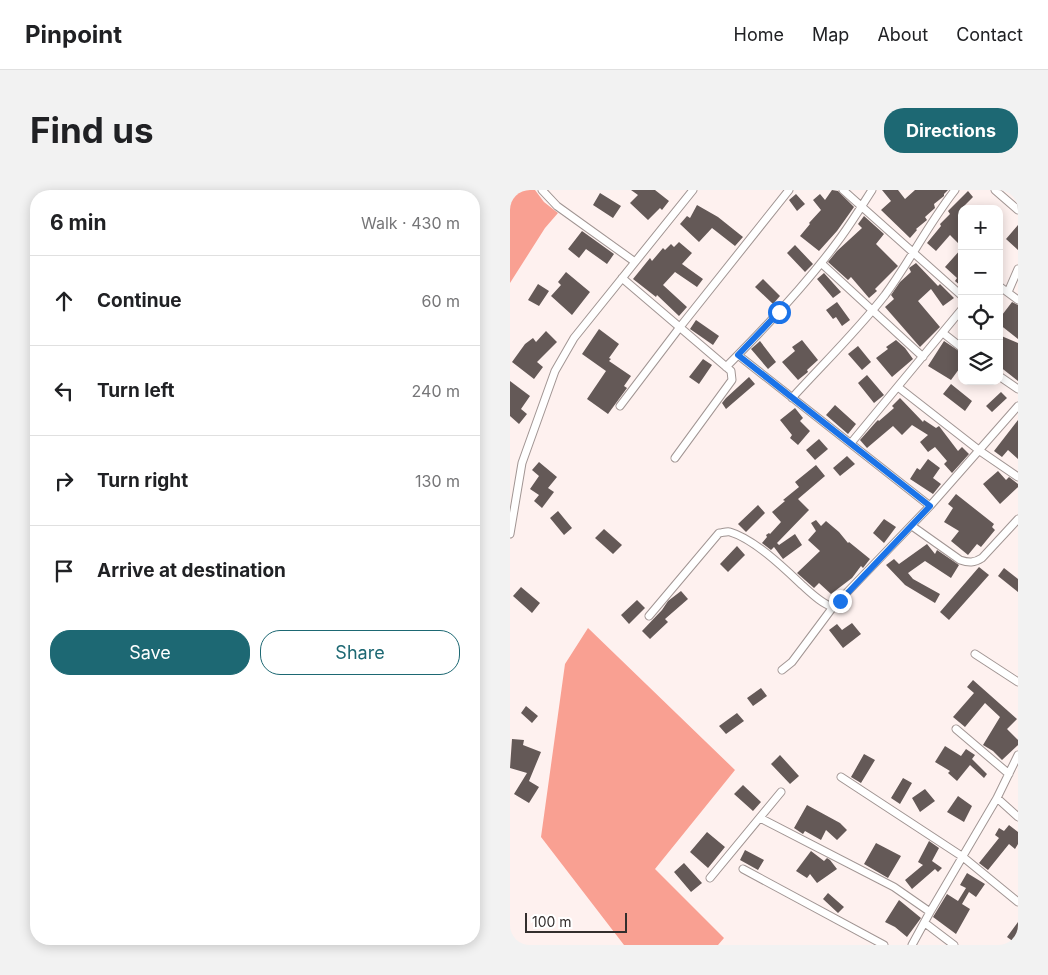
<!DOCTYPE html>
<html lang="en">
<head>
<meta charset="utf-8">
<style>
	body { margin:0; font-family:Inter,sans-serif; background:#f2f2f2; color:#202124 }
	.controls { position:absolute; right:15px; top:15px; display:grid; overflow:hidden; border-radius:10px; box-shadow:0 2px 12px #0003 }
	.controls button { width:45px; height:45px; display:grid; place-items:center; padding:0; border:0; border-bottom:1px solid #e0e0e0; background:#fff; color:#202124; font:25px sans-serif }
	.scale { position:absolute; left:15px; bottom:12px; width:102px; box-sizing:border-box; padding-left:5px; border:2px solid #332e2d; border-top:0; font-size:14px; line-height:18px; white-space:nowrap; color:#332e2d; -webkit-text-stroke:4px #fff; paint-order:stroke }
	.stop { position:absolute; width:15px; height:15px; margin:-11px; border:4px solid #1a73e8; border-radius:50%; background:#fff }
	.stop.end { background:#1a73e8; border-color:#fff; box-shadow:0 1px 5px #0008 }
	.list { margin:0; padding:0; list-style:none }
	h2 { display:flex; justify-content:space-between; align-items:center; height:65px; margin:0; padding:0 20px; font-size:21px }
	h2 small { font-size:16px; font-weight:400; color:#757577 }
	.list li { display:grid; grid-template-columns:32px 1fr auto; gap:15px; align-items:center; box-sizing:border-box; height:90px; padding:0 20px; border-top:1px solid #e0e0e0 }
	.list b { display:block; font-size:19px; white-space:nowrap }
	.list em { font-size:16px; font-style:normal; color:#757577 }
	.actions { display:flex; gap:10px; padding:15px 20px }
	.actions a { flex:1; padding:11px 0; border:1px solid #1d6873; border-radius:20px; text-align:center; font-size:18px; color:#1d6873 }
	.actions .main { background:#1d6873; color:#fff }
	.icon { flex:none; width:28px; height:28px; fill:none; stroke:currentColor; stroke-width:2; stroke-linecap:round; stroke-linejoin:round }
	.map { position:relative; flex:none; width:508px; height:755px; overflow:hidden; border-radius:20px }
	header { display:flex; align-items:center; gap:30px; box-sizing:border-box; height:70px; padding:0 25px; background:#fff; border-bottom:1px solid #e0e0e0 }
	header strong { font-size:24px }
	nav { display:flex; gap:28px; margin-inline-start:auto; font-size:18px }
	.intro { display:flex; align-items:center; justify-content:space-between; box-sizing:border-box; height:120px; padding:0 30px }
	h1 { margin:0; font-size:35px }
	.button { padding:12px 22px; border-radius:20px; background:#1d6873; color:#fff; font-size:18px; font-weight:700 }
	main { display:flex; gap:30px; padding:0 30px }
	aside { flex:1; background:#fff; border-radius:20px; box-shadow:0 2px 12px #0003 }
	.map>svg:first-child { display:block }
	.forest { fill:#f9a092 }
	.building { fill:#645957 }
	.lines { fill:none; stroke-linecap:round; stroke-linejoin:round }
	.minor-casing { stroke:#a19593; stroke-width:9 }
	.minor { stroke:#fff; stroke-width:7 }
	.route { stroke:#1a73e8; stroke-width:6 }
</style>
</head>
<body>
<header>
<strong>Pinpoint</strong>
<nav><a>Home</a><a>Map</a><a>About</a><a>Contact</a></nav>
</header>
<div class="intro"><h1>Find us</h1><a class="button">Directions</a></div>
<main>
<aside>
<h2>6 min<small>Walk · 430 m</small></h2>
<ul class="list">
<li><svg class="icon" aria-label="ahead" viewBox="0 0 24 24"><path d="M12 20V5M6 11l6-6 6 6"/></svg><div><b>Continue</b></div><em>60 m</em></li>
<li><svg class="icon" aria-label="left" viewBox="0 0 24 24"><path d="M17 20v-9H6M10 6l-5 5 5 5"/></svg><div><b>Turn left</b></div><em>240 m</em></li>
<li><svg class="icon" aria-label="right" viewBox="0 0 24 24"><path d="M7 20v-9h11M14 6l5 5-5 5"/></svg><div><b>Turn right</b></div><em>130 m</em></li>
<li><svg class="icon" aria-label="arrive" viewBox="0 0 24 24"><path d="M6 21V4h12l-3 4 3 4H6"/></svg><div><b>Arrive at destination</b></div></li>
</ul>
<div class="actions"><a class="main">Save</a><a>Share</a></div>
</aside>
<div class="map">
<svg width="508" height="755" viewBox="0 0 508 755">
	<rect width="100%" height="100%" fill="#fef1ef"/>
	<!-- forest -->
	<path class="forest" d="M0,0h25l9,12 14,11 -13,15 -35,55z
		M78,438l147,142 -80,99 69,69 -6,7h-94l-83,-108 24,-173z"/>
	<!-- building -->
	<path class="building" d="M121,0h24l14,11 -7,9 -2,-2 -12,12 -18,-17 8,-8z
		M322,0l6,1 16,16 -17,24 -18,20 -19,-15 10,-12 -1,-1 12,-13 -8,-10 7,-6 5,6z
		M372,0h16l7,9 10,-9h33l-4,4v2l-10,8 1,4 -10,9 2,3 -11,9 1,1 -7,8 -29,-28 10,-9z
		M458,1l5,6 -11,11v33l-3,3 -9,-9 -14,16 -9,-8 14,-17 -1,-2 10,-10 -2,-3z
		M90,3l21,13 -8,12 -20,-13z
		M286,4l9,10 -8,7 -8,-11z
		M187,15l21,12 25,20 -8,9 -23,-18 -13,14 -19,-18 7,-8 3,2z
		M354,26l20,18 -8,10 22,22 -23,23 2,2 -8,7 -18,-21 -3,3 -20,-18 9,-11 25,-23 -4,-4z
		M508,35v25l-12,-11z
		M72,41l32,23 -7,10 -21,-15 -7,9 -11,-9z
		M169,52l13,11 -10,11 21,15 -6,8 -22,-15 -12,13 24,22 -8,9 -22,-21 -1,2 -23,-18 17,-21 2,3 11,-13 2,2 6,-6 3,3z
		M285,55l18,19 -8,8 -18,-19z
		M452,58v39l-7,-6 2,-3 -12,-11z
		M406,73l22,23 2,-2 14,14 -11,8 -12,-17 -13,12 22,26 -20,20 -35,-40 9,-8 -3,-4 9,-13 11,-10 -2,-4z
		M56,82l24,20 -18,23 -21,-19 10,-11 -3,-3z
		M314,83l17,19 -8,6 -16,-19z
		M253,89l17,17 -7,8 -18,-17z
		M28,94l11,7 -10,15 -11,-6z
		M327,112l13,18 -8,6 -6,-9 -3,2 -7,-9z
		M502,112l6,3v34l-19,-15v-5z
		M186,130l23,16 -6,9 -23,-16z
		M89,139l20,15 -10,14 2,1 -2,2 22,15 -7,10 3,2 -19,26 -21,-15 19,-28 -24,-17z
		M36,141l11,11 -20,20 6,5 -9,12 -22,-17 13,-18 8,-6 3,4z
		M489,145l19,8v38l-19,-15z
		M292,150l16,20 -11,10 1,2 -10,8 -16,-18 13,-11 -3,-4z
		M386,150l9,8 8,11 -21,18 -16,-19 12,-9 -2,-2z
		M250,151l16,21 -8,7 -17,-20z
		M434,151l18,12v12l-11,15 -23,-14z
		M348,156l13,16 -9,8 -14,-16z
		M193,169l9,6 -13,19 -10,-7z
		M357,185l17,20 -10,8 -16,-20z
		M239,187l6,7 -29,25 -4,-6 4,-5z
		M0,191l20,15 -9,13 6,5 -8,10 -9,-8z
		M441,194l21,17 -7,10 -22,-17z
		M491,202l6,6 -15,14 -6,-6z
		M390,208l23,24 1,-2 12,8 3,-2 19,25 4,-4 7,7 -17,19 -8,-9 3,-3 -12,-14 -7,5 -8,-10 8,-7 -16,-10 -10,10 -9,-9 -26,22 -7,-8 16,-18 2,-2 1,1 15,-13 -2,-2z
		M325,215l21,19 -8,10 -22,-19z
		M285,218l8,10 -3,3 10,10 -12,14 -8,-7 2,-3 -12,-15z
		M508,230v39l-10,-9 -6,7 -8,-6z
		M309,249l9,10 -13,11 -9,-10z
		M337,266l8,8 -15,12 -7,-8z
		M418,269l12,9 -7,10 8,6 -8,10 -23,-15 7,-11 3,2z
		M29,272l18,15 -9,11 6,4 -12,16 -8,-7 5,-6 -9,-6 9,-13 -7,-6z
		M306,275l9,11 -27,23 11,11 -32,33 2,2 16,-11 7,11 -19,14 -9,-12 -3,3 -9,-7 5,-6 -1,-2 3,-2 1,1 11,-12 -9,-10 13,-11 -2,-1 16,-13 -4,-5z
		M488,281l8,9 3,-3 9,7v3l-18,17 -17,-20z
		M446,304l38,30 -2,3 3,3 -14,17 -4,-3 -9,11 -17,-14 8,-10 -15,-9 9,-14 -5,-4z
		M248,315l7,8 -19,19 -8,-8z
		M48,321l14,17 -8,7 -14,-17z
		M374,329l12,8 -12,16 -11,-10z
		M306,330l5,6 5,-5 13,11 9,11 1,-1 21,17 -7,9 -2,-2 -9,12 -21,16 -12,-11 -5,5 -17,-15 23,-22 -12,-11 8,-9 -5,-8z
		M94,339l18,16 -9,9 -18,-16z
		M417,354l8,10 2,-4 22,15 -8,13 -26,-17 -17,12 5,6 27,15 -5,9 -30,-18 -19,-20 8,-6 5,5z
		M227,356l8,9 -17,17 -8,-8z
		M469,377l10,8 -40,45 -9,-8z
		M494,378l14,11v13l-20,-16z
		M11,397l19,16 -8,10 -19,-17z
		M171,401l7,8 -23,20 3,3 -18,17 -8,-8 20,-21 6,-9z
		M127,410l8,8 -16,16 -8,-9z
		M342,433l9,11 -18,14 -14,-18 8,-6 5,6z
		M463,490l44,39 -10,10 11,11v5l-16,15 -9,-9 -10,-6 17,-28 -15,-14 -20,24 -12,-10 21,-24 -7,-6z
		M251,498l6,8 -14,10 -6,-8z
		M16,516l12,10 -6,7 -11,-10z
		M227,523l7,8 -18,13 -7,-8z
		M2,549l12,1 -1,5 18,7 -12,29 10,6 -10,16 -15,-9 13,-21 -17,-5z
		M435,556l16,10 5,-7 9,6 -3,4 15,15 -3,4 -14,-13 -13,16 -9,-8 2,-2 -15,-9z
		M354,564l11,6 -14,23 -10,-6z
		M270,565l19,21 -9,8 -19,-20z
		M393,588l9,5 -12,21 -9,-6z
		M233,595l18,17 -8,9 -19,-17z
		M415,599l10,12 -15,11 -8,-14z
		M448,606l14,10 -8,16 -17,-10z
		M297,615l33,18 7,7 -10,10 -11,-10 -5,10 -16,-9 -2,3 -9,-6z
		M499,635l9,7v12l-3,5 -6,-5 -21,26 -9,-7 20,-25 -4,-3 4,-7 5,3z
		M197,642l18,15 -17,21 -18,-16z
		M419,651l10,7 -7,13 10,7 -4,4 -3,-3 -23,20 -7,-9 18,-15 -5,-3z
		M366,653l25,13 -13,22 -24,-14z
		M235,660l19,10 -6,10 -18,-10z
		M301,661l13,10 3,-3 3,2 7,9 -20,14 -7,-9 -3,4 -11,-7z
		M174,673l18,20 -11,9 -17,-20z
		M457,683l18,11 -9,13 -7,-5 -7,12 8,5 -14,25 -23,-17 14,-23 11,7 8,-13 -6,-3z
		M318,703l16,14 -6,6 -15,-14z
		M389,710l22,18 -14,19 -12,-10 -10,-5z
		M508,732v23l-11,-8z"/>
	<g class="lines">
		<defs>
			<path id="minor" d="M32,0l15,16 78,56
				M333,0l119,106
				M485,0l23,20
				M311,73l102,94
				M112,88l109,93 1,9 -57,78
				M489,96l19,14
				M498,102l10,-23
				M433,143l19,15
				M228,165l192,151
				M216,177c40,-40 79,-81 112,-126 12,-16 23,-34 34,-51
				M489,186l19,13
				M388,197l82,64 38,26
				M282,208c31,-34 65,-67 93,-103 25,-34 44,-72 70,-105
				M110,216l60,-79 109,-137
				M341,253l111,-134
				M402,336l48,34c9,3 14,3 22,-2l36,-39
				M0,344l12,-71 33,-92 19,-33 119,-148
				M139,426l70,-83c3,0 8,-2 11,-1 24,7 54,36 72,53 9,8 20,19 31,22l97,-101 88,-100
				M465,464l43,28
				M272,480l10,-8 41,-55
				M446,539l53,45
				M331,587l122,80 55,45
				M487,608l21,19
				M250,628l134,69 36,25 67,-114 21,-43
				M233,679l141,76
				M200,688l71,-86
				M415,733l29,22
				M402,755l18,-33"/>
		</defs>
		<!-- minor casing -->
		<use href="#minor" class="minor-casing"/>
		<!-- minor -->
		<use href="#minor" class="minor"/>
	</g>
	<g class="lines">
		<!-- route -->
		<path class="route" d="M269,122l-41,43 192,151 -90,95"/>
	</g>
</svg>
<div class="controls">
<button>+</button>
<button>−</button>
<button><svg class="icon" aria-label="locate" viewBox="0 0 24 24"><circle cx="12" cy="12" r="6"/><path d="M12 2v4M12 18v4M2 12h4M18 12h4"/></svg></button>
<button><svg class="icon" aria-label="layers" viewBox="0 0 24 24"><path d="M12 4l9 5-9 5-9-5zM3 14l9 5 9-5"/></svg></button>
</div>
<div class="scale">100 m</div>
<div class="stop" style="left:269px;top:122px"></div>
<div class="stop end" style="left:330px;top:411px"></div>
</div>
</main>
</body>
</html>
